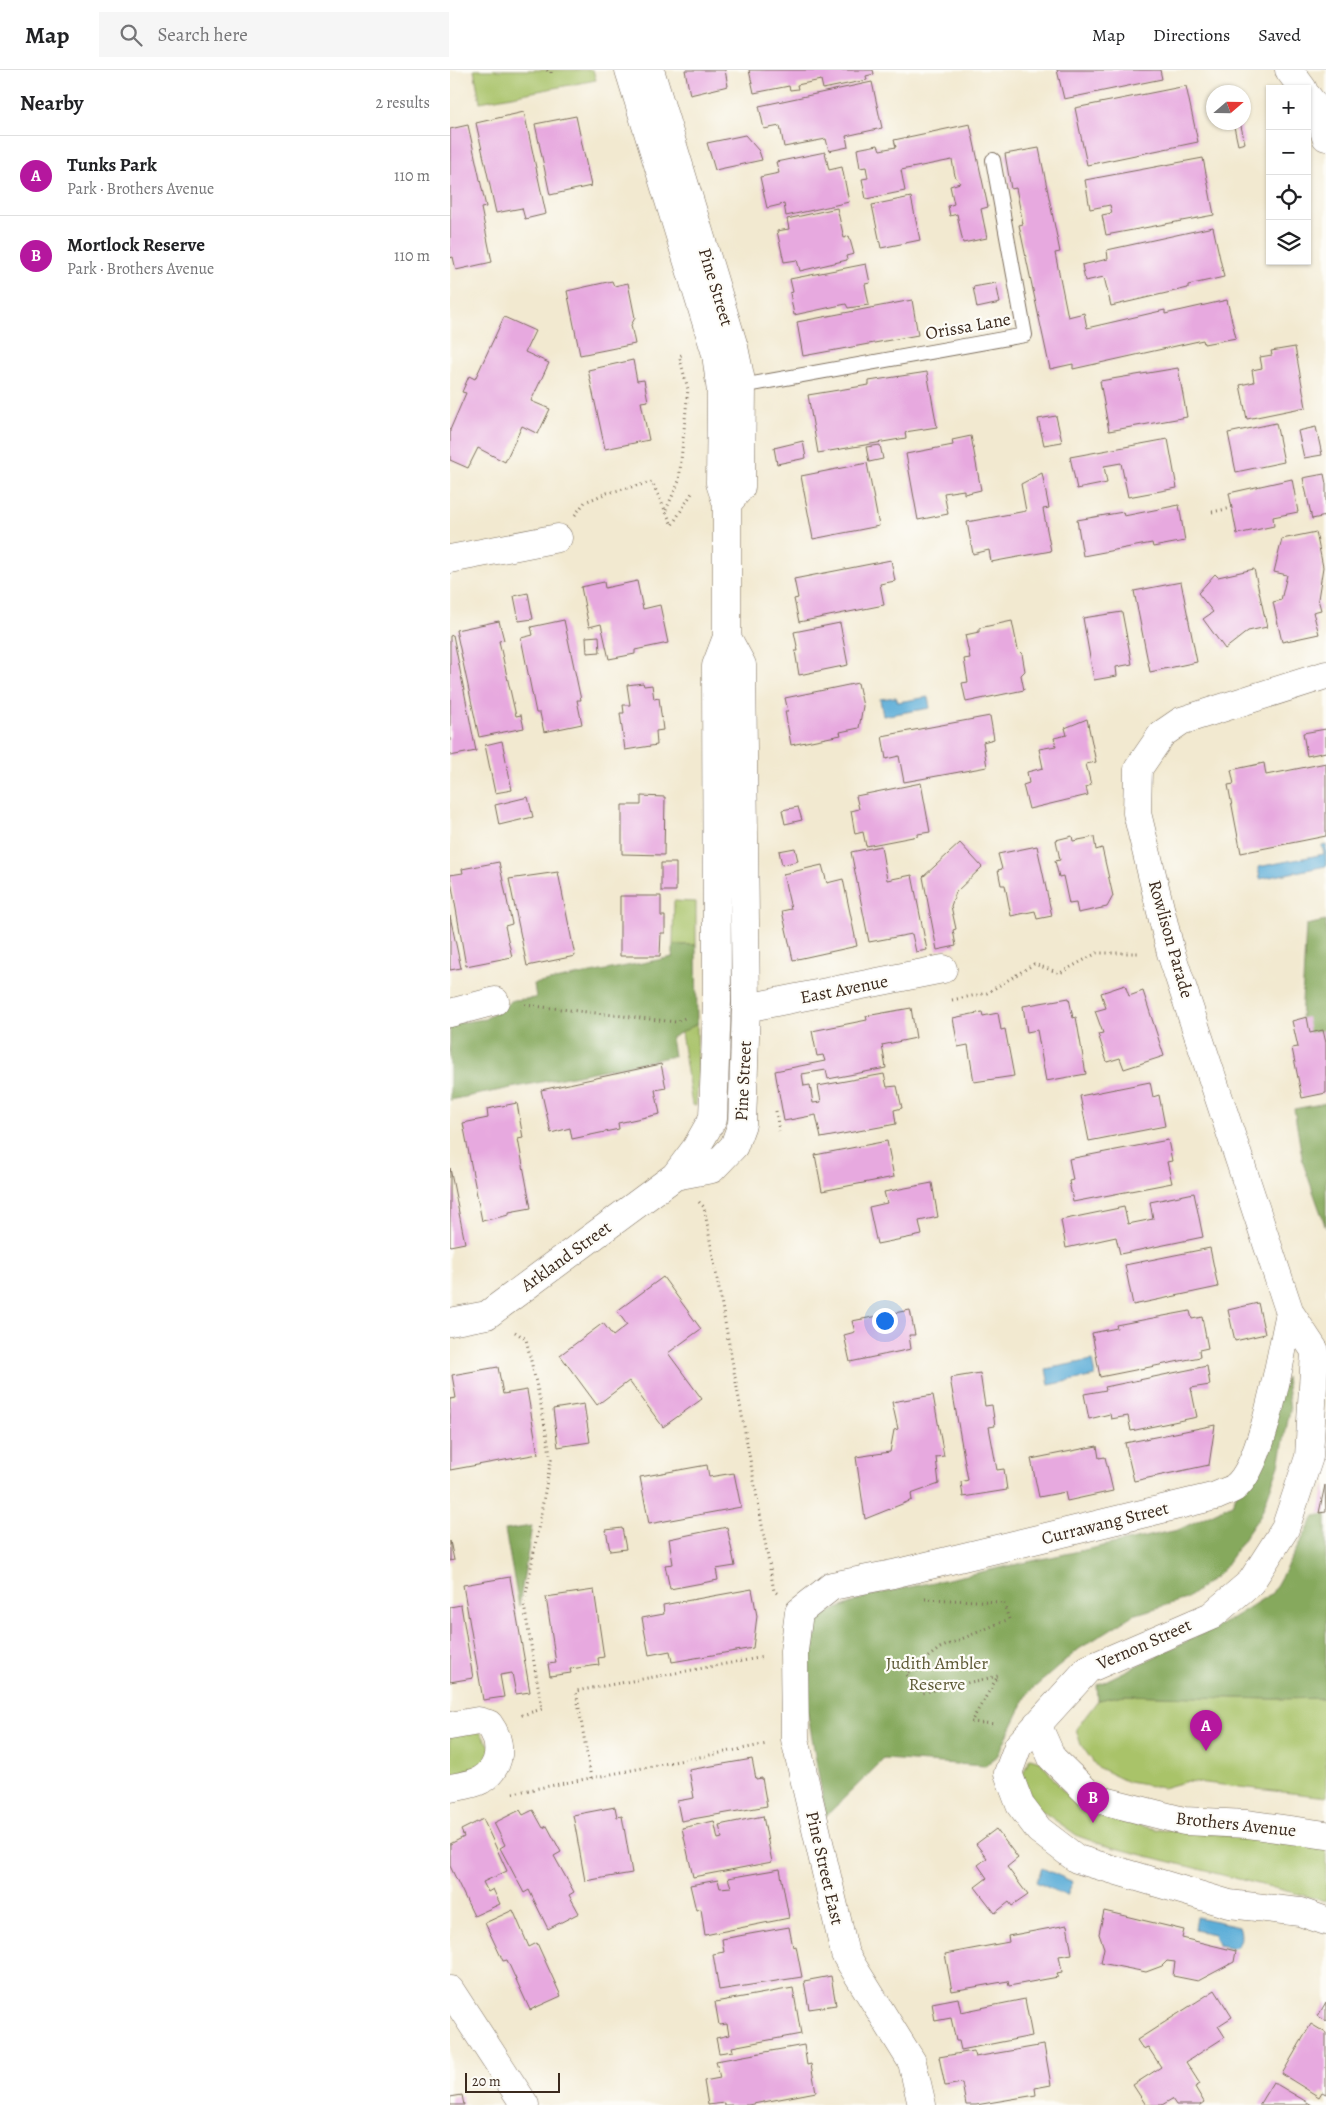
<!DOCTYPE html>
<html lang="en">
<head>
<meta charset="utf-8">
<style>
	body { margin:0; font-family:Alegreya,serif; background:#f6f6f6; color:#202124 }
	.controls { position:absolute; right:15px; top:15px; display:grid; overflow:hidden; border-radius:0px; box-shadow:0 1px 4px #0004 }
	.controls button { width:45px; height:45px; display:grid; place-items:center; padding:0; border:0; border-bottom:1px solid #e0e0e0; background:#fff; color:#202124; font:25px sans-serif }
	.compass { position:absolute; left:756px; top:15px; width:45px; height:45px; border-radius:50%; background:#fff; box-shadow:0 1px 4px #0004; rotate:70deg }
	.scale { position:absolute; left:15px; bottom:12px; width:95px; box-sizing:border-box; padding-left:5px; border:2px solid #3b2a1e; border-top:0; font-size:14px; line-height:18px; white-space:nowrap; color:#3b2a1e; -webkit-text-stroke:4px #fdfcf7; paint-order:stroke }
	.you { position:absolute; left:434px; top:1250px; width:18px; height:18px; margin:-12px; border:4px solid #fff; border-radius:50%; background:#1a73e8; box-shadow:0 0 0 8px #1a73e833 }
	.badge { display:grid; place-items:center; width:32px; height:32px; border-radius:50%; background:#b5179e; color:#fff; font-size:16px; font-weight:700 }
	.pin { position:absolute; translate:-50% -41px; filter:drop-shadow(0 1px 2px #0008) }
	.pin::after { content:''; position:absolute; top:26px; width:18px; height:15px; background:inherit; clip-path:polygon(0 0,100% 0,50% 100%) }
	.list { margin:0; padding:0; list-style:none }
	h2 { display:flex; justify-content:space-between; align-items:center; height:65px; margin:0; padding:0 20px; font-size:21px }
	h2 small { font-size:16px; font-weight:400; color:#757577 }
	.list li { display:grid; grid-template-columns:32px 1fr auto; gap:15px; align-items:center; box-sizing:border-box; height:80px; padding:0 20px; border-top:1px solid #e0e0e0 }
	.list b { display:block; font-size:19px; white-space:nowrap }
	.list p { margin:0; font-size:16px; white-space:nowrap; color:#757577 }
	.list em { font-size:16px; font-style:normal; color:#757577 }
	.icon { flex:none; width:28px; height:28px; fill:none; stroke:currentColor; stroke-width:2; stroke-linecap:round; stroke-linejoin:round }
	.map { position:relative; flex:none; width:876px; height:2035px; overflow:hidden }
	header { display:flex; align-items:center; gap:30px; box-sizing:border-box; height:70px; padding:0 25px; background:#fff; border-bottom:1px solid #e0e0e0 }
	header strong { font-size:24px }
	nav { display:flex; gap:28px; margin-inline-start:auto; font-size:18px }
	.search { width:350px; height:45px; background:#f6f6f6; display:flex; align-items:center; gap:12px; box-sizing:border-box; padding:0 18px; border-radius:0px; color:#757577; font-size:19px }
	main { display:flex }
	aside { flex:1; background:#fff }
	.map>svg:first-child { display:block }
	.green { fill:#a9c369; stroke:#727644 }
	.forest { fill:#86a95d; stroke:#606a3e }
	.water { fill:#5daed8; stroke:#4c6c7b }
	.building { fill:#e7a9df }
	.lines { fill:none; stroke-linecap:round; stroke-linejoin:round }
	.service-casing { stroke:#7b6d5c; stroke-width:16 }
	.minor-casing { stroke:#7b6d5c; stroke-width:29 }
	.path { stroke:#7b6d5c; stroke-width:3; stroke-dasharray:1 4; stroke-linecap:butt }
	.service { stroke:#fff; stroke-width:14 }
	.minor { stroke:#fff; stroke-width:28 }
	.labels { text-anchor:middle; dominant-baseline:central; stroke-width:4.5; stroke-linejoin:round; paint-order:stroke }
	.street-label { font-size:18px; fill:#3b2a1e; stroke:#fdfcf7 }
	.park-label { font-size:18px; fill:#5c5834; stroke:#fdfcf7 }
</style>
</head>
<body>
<header>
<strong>Map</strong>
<div class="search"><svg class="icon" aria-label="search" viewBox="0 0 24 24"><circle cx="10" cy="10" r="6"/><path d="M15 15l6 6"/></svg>Search here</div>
<nav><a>Map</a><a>Directions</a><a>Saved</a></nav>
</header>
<main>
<aside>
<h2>Nearby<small>2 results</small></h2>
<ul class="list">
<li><span class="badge">A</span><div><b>Tunks Park</b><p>Park · Brothers Avenue</p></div><em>110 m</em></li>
<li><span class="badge">B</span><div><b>Mortlock Reserve</b><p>Park · Brothers Avenue</p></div><em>110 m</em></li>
</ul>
</aside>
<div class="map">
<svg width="876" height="2035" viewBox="0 0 876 2035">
	<rect width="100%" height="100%" fill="#fdfcf7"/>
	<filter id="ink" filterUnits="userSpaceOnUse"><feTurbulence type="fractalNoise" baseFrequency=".02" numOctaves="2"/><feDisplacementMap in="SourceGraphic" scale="10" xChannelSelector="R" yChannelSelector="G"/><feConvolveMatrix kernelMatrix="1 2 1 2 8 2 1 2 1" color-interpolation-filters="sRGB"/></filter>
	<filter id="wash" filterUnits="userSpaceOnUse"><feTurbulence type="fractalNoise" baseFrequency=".0096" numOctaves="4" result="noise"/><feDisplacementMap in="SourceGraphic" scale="20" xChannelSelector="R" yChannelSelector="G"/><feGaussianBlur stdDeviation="1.12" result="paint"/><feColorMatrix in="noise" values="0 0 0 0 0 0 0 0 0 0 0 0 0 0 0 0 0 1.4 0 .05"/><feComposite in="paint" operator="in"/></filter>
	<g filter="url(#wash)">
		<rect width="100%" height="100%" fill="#f2e9d0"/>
		<!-- green -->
		<path class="green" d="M24,0h119l3,10 -116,22z
			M224,831l22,1v43h-23z
			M247,954l1,54 -2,28 -4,-1 -11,-73z
			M674,1625l148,4 54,-1v99l-138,-16 -25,7 -35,-6 -31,-15 -16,-22 -5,-16 22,-29z
			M24,1654l23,31 -47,28v-53z
			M580,1688l10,3 24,31 32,24 64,14 57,4 109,14v53l-223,-56 -25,-9 -43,-30 -13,-31z"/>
		<!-- forest -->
		<path class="forest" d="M876,851v116l-26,4 6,-116z
			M223,875h23l1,79 -26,14 3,18 -224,44v-76l35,-5 28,-19 23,-2 -2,-14 139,-27z
			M876,1033v125l-23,-65 -9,-54z
			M836,1307l4,33 -11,55 -18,49 -40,58 -35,27 -53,16 -54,34 -51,44 -30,62 -13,11 -101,-7 -58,57 -23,-129 5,-48 15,-24 45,-19 310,-66 54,-26z
			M876,1444v184l-54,1 -148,-4 -26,5 -1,-15 129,-63 46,-29 43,-77z
			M82,1456l-13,80 -14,-76z"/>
		<!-- water -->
		<path class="water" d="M446,627l2,5 30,-5 2,11 -47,8 -3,-17z
			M876,775v21l-66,13 -2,-12 66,-13 -2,-8z
			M642,1290l3,16 -46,9 -3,-16z
			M592,1798l31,14 -6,14 -31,-14z
			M747,1847l42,9c3,8 3,17 -4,22l-17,-3 -4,-11 -19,-4z"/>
		<g id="blocks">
			<!-- building -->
			<path class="building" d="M235,0h40l3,16 -38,9z
				M299,0h124l1,4 -8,2 1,4 -44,9 -2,-9 -24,5 1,4 -8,1 -1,-4 -35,7z
				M607,0h103l2,9 -98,20z
				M422,12l10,46 -36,8 2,11 -19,4 -3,-12 -42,8 -4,-21 -16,3 -5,-23z
				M736,16l12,56 -111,23 -12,-57z
				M74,42l22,102 -21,5 -3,-11 -26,5 -20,-90z
				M126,46l15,70 -41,9 -15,-71z
				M783,52h7l5,21 -7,2z
				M520,54l18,83 -7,2 6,29 -24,5 -6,-29 -7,2 -2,-10 6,-2 -4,-18 10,-3 -5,-7 -3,-16 -51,10 4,21 -39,8 -4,-20 6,-1 -2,-11 -6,1 -3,-19 21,-4 2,5 16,-3 -2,-7z
				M18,55l18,82 -5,1 11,54 -36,8 -3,-13 -3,1v-129z
				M295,65l14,16 3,9 -47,10 -8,-27z
				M589,78l21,104 -5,1 13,64 16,-4 3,15 78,-18v4l62,-14 9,38 -32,6 -1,-4 -130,29v-5l-23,5 -31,-144 4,-1 -7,-36 -5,1 -6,-35z
				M375,82l4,18 13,-3 7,35 -63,14 -2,-12 -17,4 -7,-31 19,-4 -3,-11z
				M753,88l11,57 -108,20 -4,-20 10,-2 -2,-8 -20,4 -5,-29z
				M461,127l9,43 -39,8 -9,-43z
				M387,138l7,30 5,-2 5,18 -8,2 1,4 -47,11 -3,-11 -13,2 -7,-31 12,-2 -2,-10z
				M763,157l11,50 -36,8v3l-77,18 -7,-29 -19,4 -3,-16 26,-6 -1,-9z
				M416,194l4,19 -5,1 4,21 -21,3 -2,-4 -52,11 -4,-22 3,-1 -3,-13z
				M162,211l2,5 14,-3 7,35 -4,7 4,19 -55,11 -13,-64z
				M546,213l4,20 -23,5 -4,-21z
				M462,230l6,35 -115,21 -6,-34z
				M54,247l31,14 -10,21 24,11 -18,38 19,8 -12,25 -16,-8 -17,36 -27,-14 -10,20 -18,-8v-30l16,-37 -4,-1 7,-16 6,3z
				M845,277l11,60 -59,12 -7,-34 14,-3 -2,-12 10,-2 -2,-11 12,-2 -1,-4z
				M183,290l4,21 7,-1 4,21 -7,1 8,38 -44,9 -17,-79z
				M728,298l9,49 -78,14 -9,-50z
				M477,302l10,55 -32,5 1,6 -88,15 -10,-58 61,-10v-4z
				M606,346l6,26 -18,3 -6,-26z
				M826,353l8,39 -48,10 -8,-39z
				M866,357l6,28 -18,3 -6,-27z
				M521,366l10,54 -17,4v-4l-20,3 4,21 -30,6 -12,-66 47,-9 -1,-5z
				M718,369l9,49 -49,9 -7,-34 -17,3 3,17 -30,6 -7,-32z
				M353,371l3,17 -29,6 -3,-16z
				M430,375l3,14 -14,3 -3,-15z
				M417,393l12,63 -66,13 -12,-63z
				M592,403l7,35 -6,1 8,42 -60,11 -2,-12 -16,4 -6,-32 59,-11 -5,-27z
				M874,404l2,10v32l-14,3 -9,-41z
				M842,409l6,33 -25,5 1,9 -37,8 -8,-41z
				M729,435l6,36 -32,6 -1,-4 -69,13 -6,-36 46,-8 1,4z
				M866,462l7,35 -5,32 3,11 -8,2 6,22 -37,8 -9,-40 8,-2 6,-25 -13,-3 8,-33z
				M441,490l4,21 -15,3 4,21 -85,17 -5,-23 4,-1 -4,-19z
				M804,499l13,58 -19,4 -23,18 -22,-30 10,-7 -15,-19 17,-19 3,3z
				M187,511l6,28 17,-4 8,38 -33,7v4l-26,5 -8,-35 -12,3 -8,-40 23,-5 1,6z
				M731,512l16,80 -47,10 -16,-81z
				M78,523l5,26 -14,2 -5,-25z
				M672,542l10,52 -16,3 1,9 -23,4 -11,-62z
				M114,550l17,80h-4l5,24 -38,8 -4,-19h-4l-15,-75 12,-3 -2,-8z
				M49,551l5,19 -5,1 17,75 5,-1 3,13 -45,9 -23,-107z
				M562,551l6,29 4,4 3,17 -4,4 3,15 -58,12 -4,-19 6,-1 -4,-23 6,-1 -5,-23 14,-3v-4z
				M390,553l8,42 -49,10 -4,-24h3l-4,-19z
				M3,565l23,116 -26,5v-120z
				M149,566l1,16 -13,1 -1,-16z
				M193,613l1,3 8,-1 2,14 5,-1 4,32 -7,1 1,14 -32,5 -5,-37h4l-1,-8h7l-3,-20z
				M408,613l5,23 -4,22 -19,4 1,3 -50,10 -6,-34h3l-3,-13z
				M540,646l4,23 -11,3 4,25 -83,15 -5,-26 -13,3 -4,-23z
				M637,649l9,43 -10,2 5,21 -5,2 2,8 -59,14 -6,-24 6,-2 -2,-11 16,-4 -4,-19 17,-3 -2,-8 13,-3 -2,-7z
				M876,659v23l-19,4 -4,-23z
				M52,671l10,49 -17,3 -10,-48z
				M814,693l2,12 60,-12v73l-85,17 -13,-68 6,-1 -3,-14z
				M471,713l9,49 -12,2v2l-52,10 -3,-14 -8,2 -4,-23 8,-2 -3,-13z
				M191,726l24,1 -1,58 -42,-1v-49h19z
				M78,727l5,20 -34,8 -4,-20z
				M348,737l4,13 -17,4 -3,-14z
				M622,766l1,5 21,-4 2,13 6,-2 11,48 -6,11 -29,6 -2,-10 -7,1 -6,-28 -4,1 -4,-16 5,-1 -4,-20z
				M510,773l22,24 -26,25 -5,14 5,23 -3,1 3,16 -19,4 -14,-73z
				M431,776l6,34 25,-5 15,75 -11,2 -4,-18 -43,8 -18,-90z
				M587,776l15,70 -15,3 -2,-8 -24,5 -6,-31h-4l-3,-15 4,-1 -4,-15z
				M345,778l3,13 -16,4 -3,-14z
				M49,792l13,62 -7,2 7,31 -46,9 -16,-91 13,-2 -1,-4z
				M211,793h15v28h-15z
				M372,795l5,18 16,-4 14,67 -64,14 -11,-49 9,-2 -8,-35z
				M108,802l17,84 -48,10 -18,-87z
				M170,826h41v20h4v17h-4l-1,23h-40z
				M0,846l11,52 -11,2z
				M675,915l4,11 14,-5 21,65 -40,13 -4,-11 -13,4 -9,-28 5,-1 -8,-22 11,-3 -5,-15z
				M619,928l4,20 3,-1 10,57 -40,7 -9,-51 -10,2 -4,-26z
				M461,938l5,30 -34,7 4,23 -58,11 -2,-9 -24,4 2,12 6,-1 3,18 8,-1 -3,-16 66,-12 3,13 10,-1 5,22 -8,2 2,14 -75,14 -5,-23 -32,6 -9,-50 50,-10 -2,-6 -6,1 -5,-25 55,-11 -1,-4z
				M532,942l1,4 15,-3 3,17 4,-1 9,47 -40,6 -6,-37 -10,2 -5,-29z
				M857,947l3,16 13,-3 3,13v50l-24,5 -10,-50 6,-1 -6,-26z
				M211,994l5,24 -11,2 5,24 -42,9 1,6 -47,10 -2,-11 -19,5 -10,-43z
				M700,1012l3,15 6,-2 6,31 -76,15 -9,-45z
				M67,1033l6,35 -5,1 13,69 -22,4v3l-27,6 -19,-98 25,-5 -1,-9z
				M718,1070l4,21 -5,1 5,21 -99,19 -4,-21 4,-1 -4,-21z
				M437,1071l7,36 -72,14 -7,-36z
				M0,1098l15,75 -15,3z
				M482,1113l6,34 -19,4 3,14 -45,9 -8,-37 18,-4 -3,-11z
				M744,1123l9,44 -83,17 -4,-17 -50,11 -5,-28 63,-13 4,17 25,-5 -3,-17z
				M760,1178l8,39 -85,18 -8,-40z
				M213,1207l38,52 -33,24 34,46 -39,28 -34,-46 -32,24 -37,-50 43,-32 10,13 14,-11 -10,-14z
				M808,1233l7,31 -30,7 -7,-31z
				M460,1240l5,25h-6l2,14 -61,13 -6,-27 11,-3 -3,-11z
				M740,1241l2,8 10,-2 6,31 -9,2 1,7 -100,20 -8,-44 25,-5 -1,-3z
				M757,1296l3,19 -19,3 6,29 -66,14 -3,-15 -17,3 -1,-5 -21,5 -5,-25 22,-4 -1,-3z
				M48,1297l5,27 24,-4 11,64 -88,16v-71l6,-1 -4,-23z
				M530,1303l5,33 7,-1 3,21 -6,1 8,43 7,-1 3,21 -44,7 -2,-15 7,-2 -18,-102z
				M483,1325l11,61 -8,1 3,27 -28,10 1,6 -47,19 -9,-62 34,-5 4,-22 4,-1 -6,-27z
				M134,1334l6,38 -32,5 -5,-38z
				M765,1355l-6,40 -75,16 -9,-38z
				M647,1376l2,12 6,-1 8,34 -46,10 -2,-9 -26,5 -8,-38z
				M257,1395l2,12 25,-4 7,34 -92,17 -9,-47z
				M875,1415l1,27 -7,1z
				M277,1457l8,39 -19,3 2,11 -48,9 -5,-24 8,-1 -4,-25z
				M172,1458l4,21 -16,2 -4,-21z
				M0,1471l4,19 -4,1z
				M60,1507l20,115 -14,2 -4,-21 -12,2 4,22 -21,3 -20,-115z
				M302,1519l5,27 -4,32 -81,14 -2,-11 -21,4 -7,-37 22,-4 -1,-9z
				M144,1520l10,67 -6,1 1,7 -29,4 1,4 -21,3 -2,-12 8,-1 -10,-66z
				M11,1535l12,73 -23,4v-75z
				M302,1689l4,20 6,-1 5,28 -86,15 -4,-20 17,-3 -5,-28z
				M165,1737l2,10 5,-1 10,57 -47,8 -12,-66z
				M70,1740l3,5 10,-5 10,18 4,-2 14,26 -7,4 20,36 -5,3 10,18 -31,16 -19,-39 -5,3 -24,-45 5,-3 -11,-22z
				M313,1746l9,46 -79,15 -11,-49 32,-7 4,18 4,-1 -3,-13z
				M33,1749l24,52 -24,11 5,10 5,-3 7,15 -26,12 -24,-50v-22l14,-7 -3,-7z
				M546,1759l22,29 -11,9 21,28 -16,11 -3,-4 -14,11 -20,-26 12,-9 -9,-13 9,-7 -11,-14z
				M330,1799l9,49 -84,17 -4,-26 -5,1 -6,-25 28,-5 2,8 11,-1 -3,-9z
				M63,1840l16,37 8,-4 24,53 -31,14 -23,-50 -4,1 -18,-38z
				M654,1841l80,19 -2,8 54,13 -2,11 -36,19 -25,-5 2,-14 -8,-1 -5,5 -16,6 -45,-9 3,-15 -5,-14z
				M617,1855l5,29 -13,2 3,16 -5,1 1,4 -49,9 -1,-5 -56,10 -7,-37 64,-12 -1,-6z
				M339,1857l4,20 3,-1 6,31 -83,13 -6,-36 11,-2 -2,-13z
				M381,1906l5,29 -27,4 -5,-28z
				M343,1918l8,46 -69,13 1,4 -14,2 -3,-15 13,-3 -2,-11 -8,1 -4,-23z
				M765,1920l17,27 -14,9 7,11 -39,25 14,22 -5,3 9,15 -4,3h-24l-4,-6 -10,6h-16l-13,-20 28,-18 -13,-20 -5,2 -6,-9z
				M508,1928l3,14 64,-13 7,37 -71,14 -2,-9h-3l-5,-23 -16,3 -3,-18z
				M876,1932v19l-8,-5z
				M861,1954l15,9v61l-4,-2 -3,5 -37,-23z
				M354,1975l3,20 4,-1 5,28 -68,13h-24v-2l-16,2 -4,-24 16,-3 -4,-17z
				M594,1975l7,40 -16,3 1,7 -60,10h-10l-4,-22 -17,3 -6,-29 34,-6 2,6z
				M823,2012l39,23h-53z
				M12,2025l2,10h-14v-8z"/>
		</g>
	</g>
	<g filter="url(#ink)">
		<use href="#blocks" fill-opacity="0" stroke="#7b6d5c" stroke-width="1"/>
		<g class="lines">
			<defs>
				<path id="service" d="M292,316l283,-51 -32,-175"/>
				<path id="minor" d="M200,0l84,277 8,39 -1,101 -14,17
					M839,0l14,19
					M857,26l11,14 8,27
					M0,489l108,-21
					M876,605l-145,46 -19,13 -24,35 -1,44 34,140 119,360 25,38 -6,106 -24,72 -34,53 -40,34 -123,53 -70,77 -10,27 12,32 19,25 38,29 152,45 71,8 26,9
					M296,938l197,-39
					M0,943l45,-12
					M225,1106l37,-7 22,-23 8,-22 4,-116 -4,-343 -15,-28
					M0,1252l37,-7 188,-139 21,-28 17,-30 4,-116 -1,-336 11,-29v-133l-7,-21 1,-91 -5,-38 -87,-284
					M587,1654l15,34 41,40 91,23 63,3 79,11
					M0,1656l28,-5 11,3c14,19 13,43 -8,56 -9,5 -21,6 -31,8
					M0,1920l75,115
					M472,2035l-10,-43 -67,-108 -50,-215 -1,-88 5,-39 33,-26 61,-12 323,-78c6,-3 13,-5 18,-8 30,-20 47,-138 56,-175"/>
			</defs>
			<!-- service casing -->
			<use href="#service" class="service-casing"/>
			<!-- minor casing -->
			<use href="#minor" class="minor-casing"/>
			<!-- path -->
			<path class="path" d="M97,0l4,3v-3
				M216,440l13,-29 9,-92 -9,-33 5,-2
				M762,442l20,-4
				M125,445l10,-13 22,-9 45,-11 20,43 20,-32
				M502,930l35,-7 47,-29 26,9 37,-20h44
				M75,935l151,17 11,-5
				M326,1041l3,20
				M249,1132l5,5 70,384 4,3
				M65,1262l11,7 14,61 11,59 -27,146 18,104 -23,7
				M475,1529l78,3 6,17 -69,29 -34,26 16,19 76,-17 -27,46 25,2
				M141,1708l-15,-87 188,-34
				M63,1723l254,-49"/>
			<!-- service -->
			<use href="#service" class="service"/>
			<!-- minor -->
			<use href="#minor" class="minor"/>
		</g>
	</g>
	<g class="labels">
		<!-- street labels -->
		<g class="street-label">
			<text transform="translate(266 217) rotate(73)">Pine Street</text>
			<text transform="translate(518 256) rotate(-10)">Orissa Lane</text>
			<text transform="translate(721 869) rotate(74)">Rowlison Parade</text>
			<text transform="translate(394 919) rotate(-11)">East Avenue</text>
			<text transform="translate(293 1011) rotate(-87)">Pine Street</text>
			<text transform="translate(116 1186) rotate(-36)">Arkland Street</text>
			<text transform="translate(655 1453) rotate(-14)">Currawang Street</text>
			<text transform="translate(694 1574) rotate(-24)">Vernon Street</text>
			<text transform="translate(786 1754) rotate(6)">Brothers Avenue</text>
			<text transform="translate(375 1798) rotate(77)">Pine Street East</text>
		</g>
		<!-- park labels -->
		<g class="park-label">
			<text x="487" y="1593">Judith Ambler<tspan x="487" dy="21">Reserve</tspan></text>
		</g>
	</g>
</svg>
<div class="controls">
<button>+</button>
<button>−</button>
<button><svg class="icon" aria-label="locate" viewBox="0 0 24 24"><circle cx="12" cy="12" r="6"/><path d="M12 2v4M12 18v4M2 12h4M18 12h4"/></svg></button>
<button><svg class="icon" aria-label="layers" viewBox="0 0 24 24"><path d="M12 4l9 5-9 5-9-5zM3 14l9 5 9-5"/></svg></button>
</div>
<svg class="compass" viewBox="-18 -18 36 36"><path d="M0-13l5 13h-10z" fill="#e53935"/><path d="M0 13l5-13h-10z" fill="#757577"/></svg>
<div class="scale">20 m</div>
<div class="you"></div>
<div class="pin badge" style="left:756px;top:1681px">A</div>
<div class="pin badge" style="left:643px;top:1753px">B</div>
</div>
</main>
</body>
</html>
